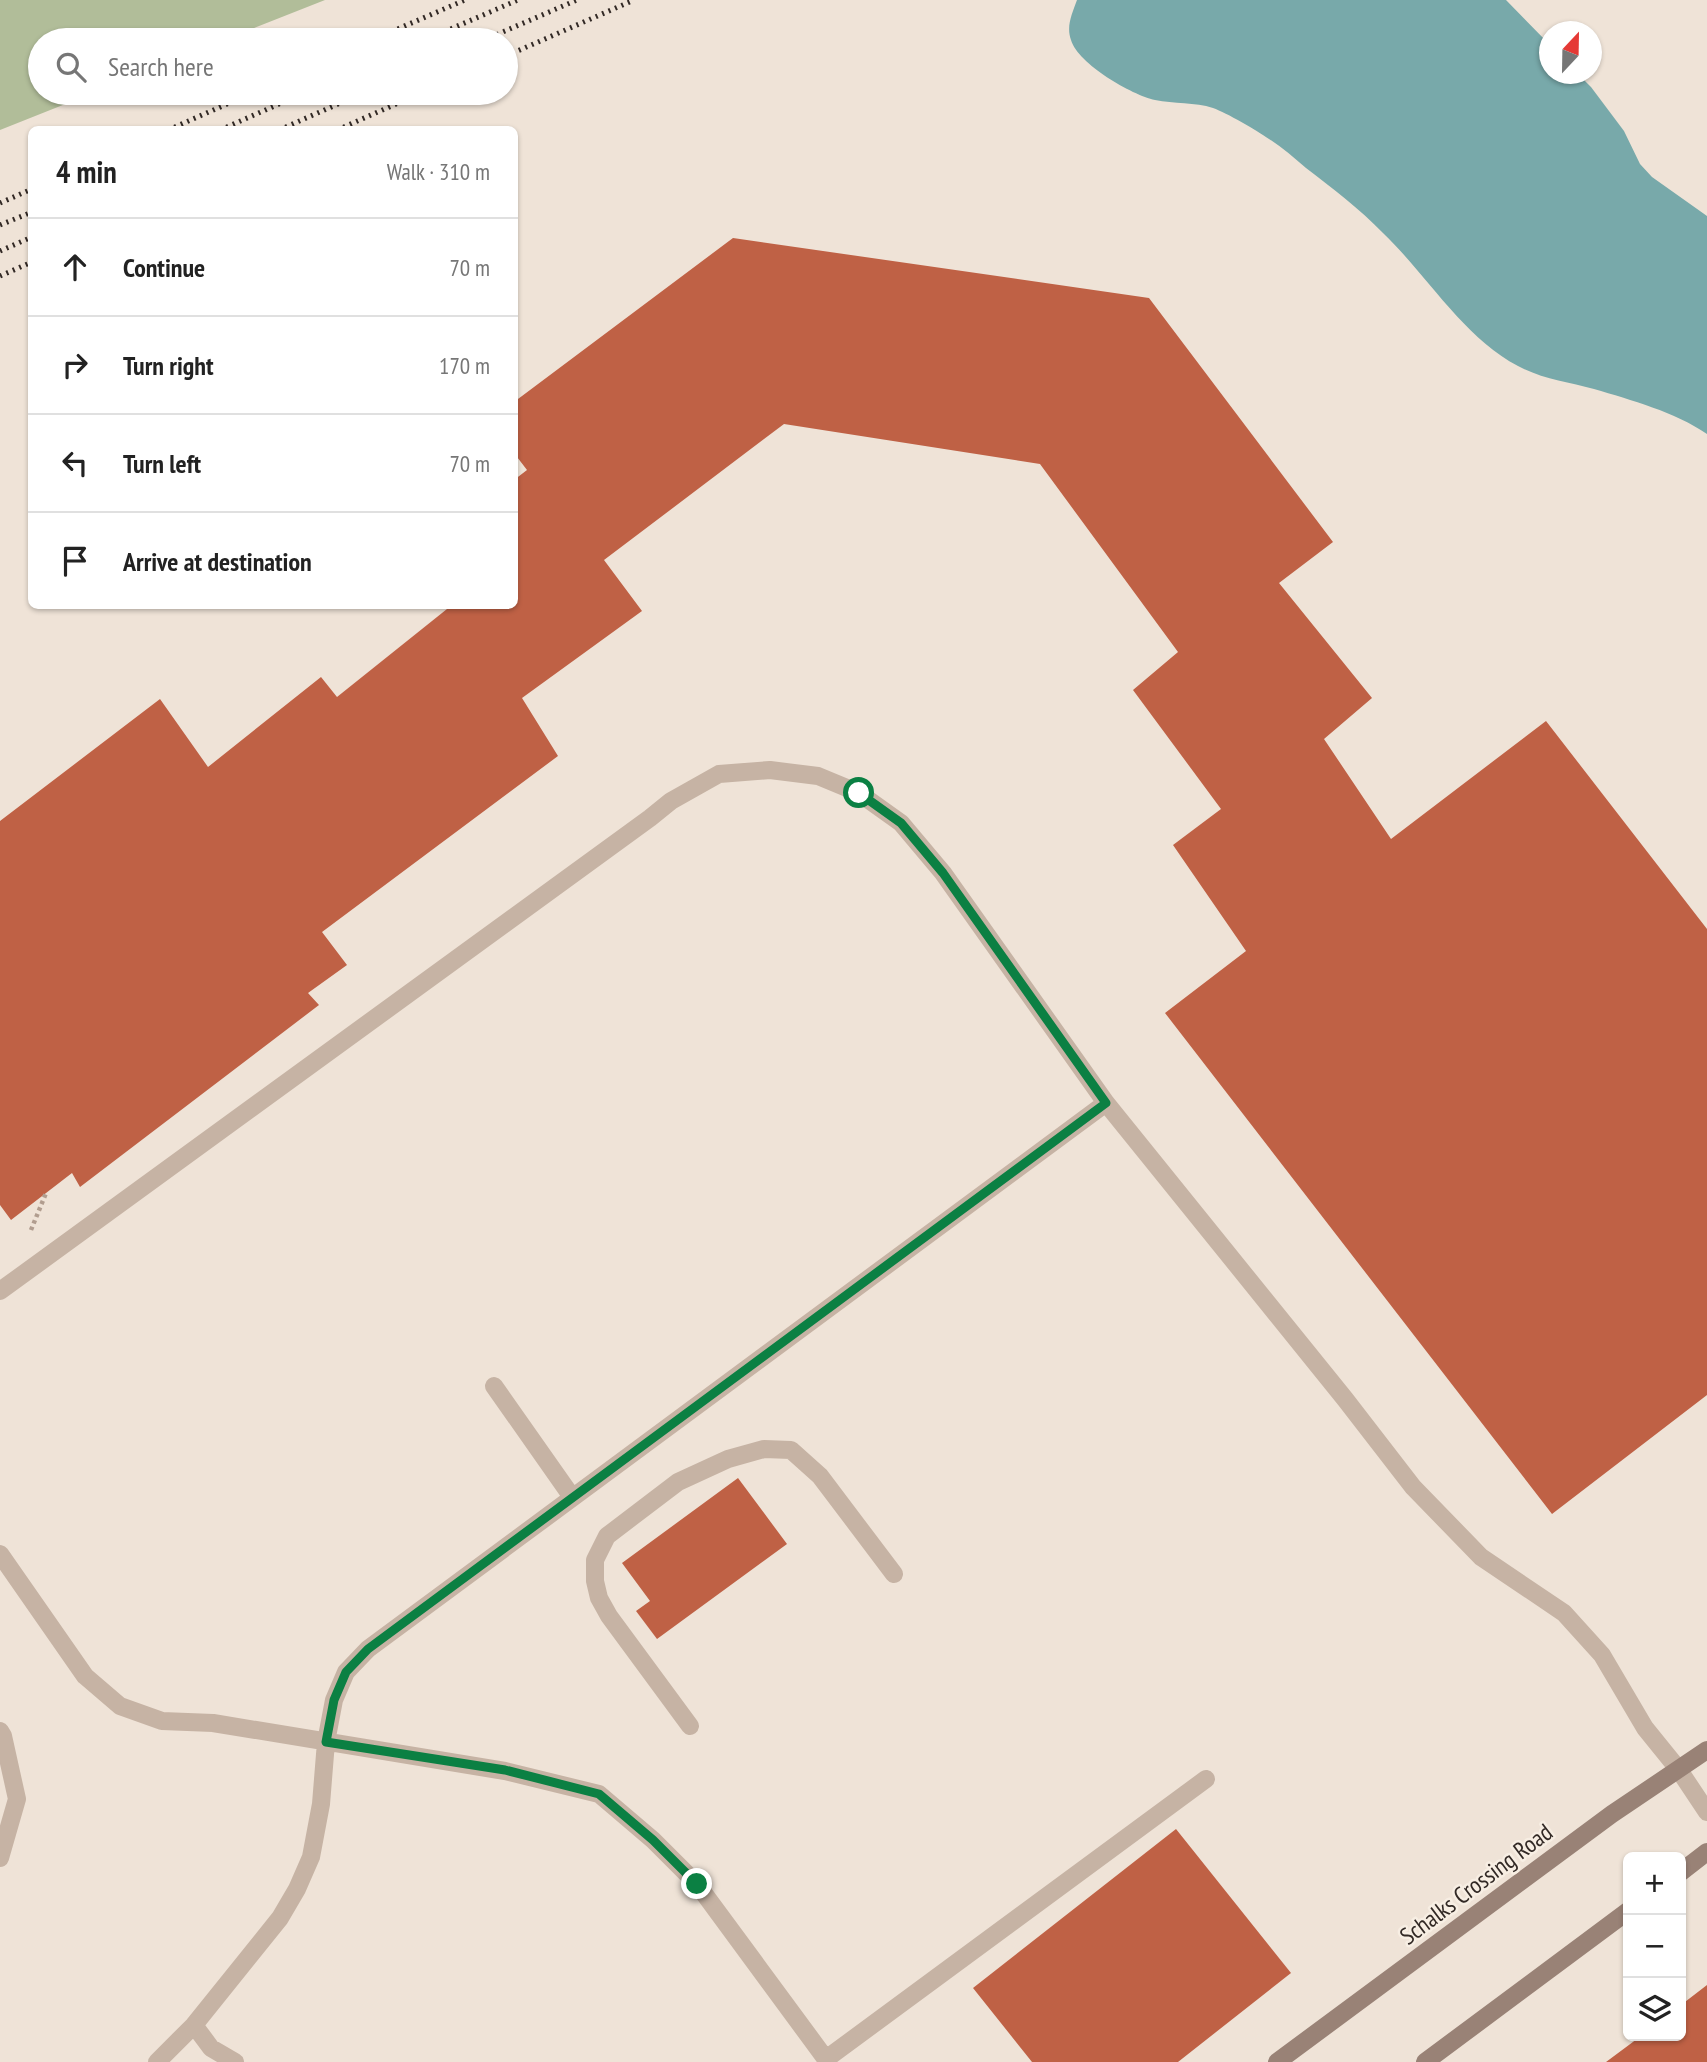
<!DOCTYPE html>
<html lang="en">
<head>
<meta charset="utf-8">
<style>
	body { margin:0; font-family:"PT Sans Narrow",sans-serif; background:#f6f6f6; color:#222 }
	.controls { position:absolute; right:21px; bottom:21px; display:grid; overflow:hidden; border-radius:10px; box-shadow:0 2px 5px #0004 }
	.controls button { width:63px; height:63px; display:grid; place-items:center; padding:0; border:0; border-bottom:2px solid #e0e0e0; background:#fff; color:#222; font:35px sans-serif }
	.compass { position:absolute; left:1539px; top:21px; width:63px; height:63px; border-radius:50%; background:#fff; box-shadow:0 2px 5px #0004; rotate:22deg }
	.stop { position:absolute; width:21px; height:21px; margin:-16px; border:5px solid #0b8043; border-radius:50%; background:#fff }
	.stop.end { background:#0b8043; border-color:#fff; box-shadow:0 2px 7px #0008 }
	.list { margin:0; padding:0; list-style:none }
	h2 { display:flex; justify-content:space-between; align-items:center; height:91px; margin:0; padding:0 28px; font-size:30px }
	h2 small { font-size:23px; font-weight:400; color:#767676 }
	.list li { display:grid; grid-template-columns:46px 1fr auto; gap:21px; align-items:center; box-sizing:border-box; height:98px; padding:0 28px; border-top:2px solid #e0e0e0 }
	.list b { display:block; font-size:26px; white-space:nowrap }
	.list em { font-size:23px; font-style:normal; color:#767676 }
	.icon { flex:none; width:38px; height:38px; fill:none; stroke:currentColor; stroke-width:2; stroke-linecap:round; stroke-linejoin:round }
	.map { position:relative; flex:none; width:1707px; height:2062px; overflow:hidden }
	.search { position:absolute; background:#fff; box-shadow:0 2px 5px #0004; left:28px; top:28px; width:490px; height:77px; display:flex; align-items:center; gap:18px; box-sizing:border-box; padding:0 24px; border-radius:38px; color:#767676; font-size:26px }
	.panel { position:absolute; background:#fff; box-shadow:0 2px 5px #0004; left:28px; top:126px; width:490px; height:483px; border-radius:10px }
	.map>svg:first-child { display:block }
	.green { fill:#b1bd99 }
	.water { fill:#78a9aa }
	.building { fill:#bf6145 }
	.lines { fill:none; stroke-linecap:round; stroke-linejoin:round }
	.path { stroke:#b19d8f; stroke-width:4.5; stroke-dasharray:3.5 3.5; stroke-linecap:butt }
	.lane { stroke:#c6b3a4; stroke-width:18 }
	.street { stroke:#c6b3a4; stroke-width:18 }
	.secondary { stroke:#998276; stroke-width:18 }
	.rail { stroke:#322925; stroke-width:5; stroke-dasharray:2 5; stroke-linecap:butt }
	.route { stroke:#0b8043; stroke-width:9 }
	.labels { text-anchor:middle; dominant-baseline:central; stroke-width:5; stroke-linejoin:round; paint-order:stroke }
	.street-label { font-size:24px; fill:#322925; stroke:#f7eee3 }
</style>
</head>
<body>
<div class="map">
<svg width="1707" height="2062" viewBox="0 0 1707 2062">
	<rect width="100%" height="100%" fill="#efe3d7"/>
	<!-- green -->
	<path class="green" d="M0,0h325l-101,40h-184v53h53l-93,37z"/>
	<!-- water -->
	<path class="water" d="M1077,0h429l43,44 1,30h28l13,13 33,44 16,33 12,13 55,39v218c-32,-22 -76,-34 -113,-45 -26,-7 -52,-10 -76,-23 -55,-29 -91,-91 -135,-133 -23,-24 -51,-45 -77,-65 -12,-10 -24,-21 -37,-29 -13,-9 -42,-26 -56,-31 -18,-6 -39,-4 -58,-8 -23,-5 -77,-36 -84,-60 -5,-14 1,-26 6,-40z"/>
	<!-- building -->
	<path class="building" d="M733,238l416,60 184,244 -54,41 93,115 -48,41 67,100 155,-118 161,208v466l-155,119 -387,-501 81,-62 -73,-106 48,-36 -88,-119 45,-38 -138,-188 -256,-40 -180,136 38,51 -120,87 36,58 -236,176 25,33 -39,28 11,12 -239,182 -8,-14 -61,47 -11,-15v-384l160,-122 48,68 113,-90 16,20 110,-88 -3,-3h70v-126l13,-10 -13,-17v-51z
		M738,1478l49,66 -130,95 -21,-28 14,-10 -28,-38z
		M1176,1829l115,144 -113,89h-146l-59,-74z
		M1707,1985v77h-101l35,-26h40v-31z"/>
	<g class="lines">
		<!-- path -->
		<path class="path" d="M31,1230l15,-37"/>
		<!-- lane -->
		<path class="lane" d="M0,1291l650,-473 21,-17 48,-27 51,-4 48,6 41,17 42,30 42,50 163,230 239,296 68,88 68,70 83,56 38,42 43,73 34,42
			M494,1386l78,111
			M0,1554l85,122 35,30 42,15 51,2 292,48 94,23 54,46 44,44 131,178
			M690,1726l-81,-110 -10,-18 -4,-17v-21l12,-24 71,-54 50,-23 36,-10 27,1 29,26 74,98
			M194,2025l17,23 24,14
			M826,2059l380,-280
			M157,2062l37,-37 86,-107 17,-29 14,-32 10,-53 5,-62 8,-42 12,-28 22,-23 738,-546"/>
		<!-- street -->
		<path class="street" d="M0,1731l3,5 14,63 -17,59
			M1679,1770l28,42"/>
		<!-- secondary -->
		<path class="secondary" d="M1681,1872l26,-20
			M1277,2062l335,-248 95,-64
			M1425,2062l203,-151"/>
		<!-- rail -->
		<path class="rail" d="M372,40l93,-40
			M425,40l93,-40
			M484,40l93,-40
			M506,56l128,-56
			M168,130l84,-37
			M220,130l84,-37
			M279,130l84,-37
			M337,130l84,-37
			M0,203l32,-14
			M0,225l32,-13
			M0,251l32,-14
			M0,276l32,-14"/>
	</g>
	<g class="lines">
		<!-- route -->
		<path class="route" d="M697,1884l-44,-44 -54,-46 -94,-24 -179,-28 8,-42 12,-28 22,-23 738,-546 -163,-230 -42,-50 -42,-30"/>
	</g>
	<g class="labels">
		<!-- street labels -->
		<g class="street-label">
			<text transform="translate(1476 1884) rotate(-37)">Schalks Crossing Road</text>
		</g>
	</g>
</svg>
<div class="controls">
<button>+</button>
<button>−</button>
<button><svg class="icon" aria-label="layers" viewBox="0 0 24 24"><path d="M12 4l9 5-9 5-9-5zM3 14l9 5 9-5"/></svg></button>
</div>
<svg class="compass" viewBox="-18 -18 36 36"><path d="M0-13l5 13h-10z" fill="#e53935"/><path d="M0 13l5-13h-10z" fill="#767676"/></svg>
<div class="stop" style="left:859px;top:793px"></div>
<div class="stop end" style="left:697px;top:1884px"></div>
<div class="search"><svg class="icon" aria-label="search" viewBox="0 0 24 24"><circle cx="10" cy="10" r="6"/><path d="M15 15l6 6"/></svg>Search here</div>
<section class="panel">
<h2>4 min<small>Walk · 310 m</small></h2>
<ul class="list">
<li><svg class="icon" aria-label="ahead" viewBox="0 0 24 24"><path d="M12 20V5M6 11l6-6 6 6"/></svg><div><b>Continue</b></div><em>70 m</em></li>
<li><svg class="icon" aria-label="right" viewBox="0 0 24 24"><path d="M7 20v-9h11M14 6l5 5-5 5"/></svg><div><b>Turn right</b></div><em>170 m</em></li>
<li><svg class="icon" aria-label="left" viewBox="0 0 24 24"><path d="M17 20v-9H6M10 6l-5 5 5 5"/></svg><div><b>Turn left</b></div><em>70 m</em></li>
<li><svg class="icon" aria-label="arrive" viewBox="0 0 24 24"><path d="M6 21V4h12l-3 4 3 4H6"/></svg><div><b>Arrive at destination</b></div></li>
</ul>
</section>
</div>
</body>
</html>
